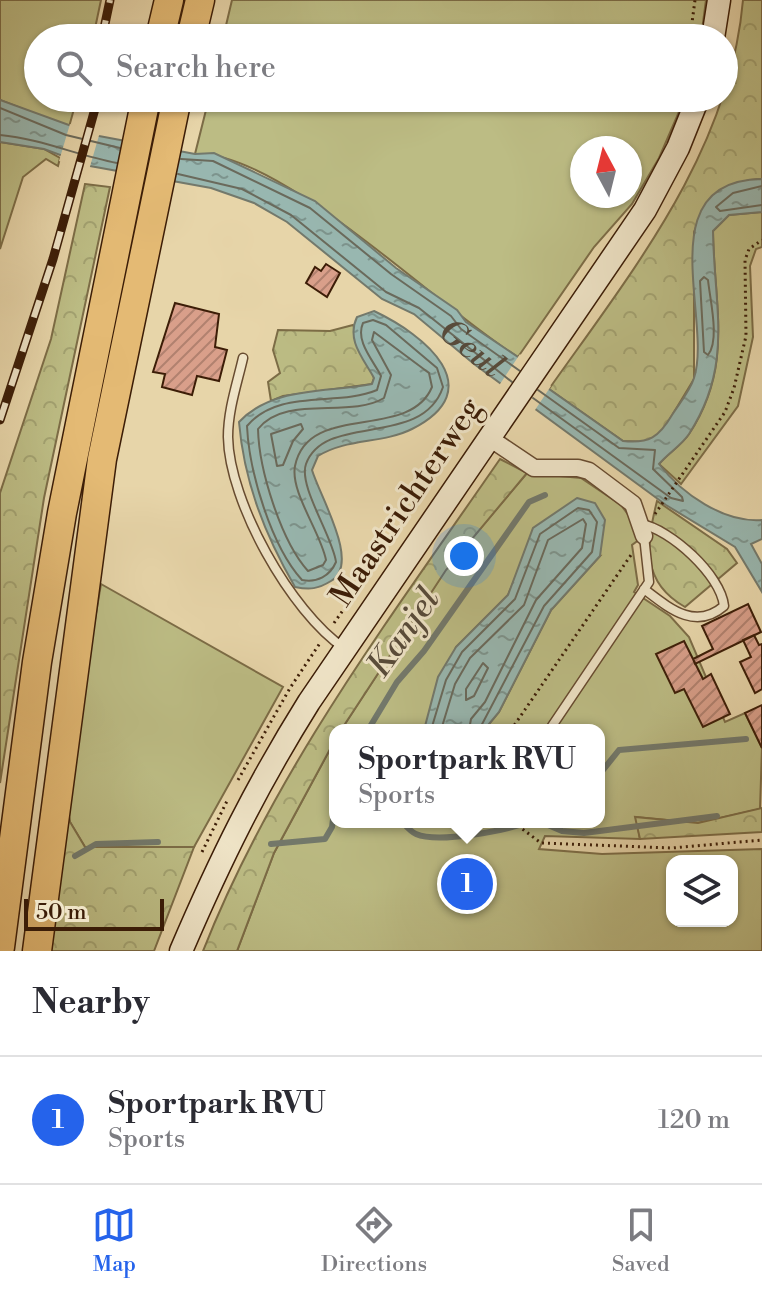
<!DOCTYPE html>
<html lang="en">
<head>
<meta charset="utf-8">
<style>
	body { margin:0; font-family:"Libre Bodoni",serif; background:#f7f7f7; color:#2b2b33 }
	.controls { position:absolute; right:24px; bottom:24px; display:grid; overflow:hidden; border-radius:16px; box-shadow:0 2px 6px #0004 }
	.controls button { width:72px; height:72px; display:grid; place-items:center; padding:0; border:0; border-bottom:2px solid #e1e1e2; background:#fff; color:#2b2b33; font:40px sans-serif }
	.compass { position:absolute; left:570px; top:136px; width:72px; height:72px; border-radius:50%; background:#fff; box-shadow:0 2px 6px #0004; rotate:353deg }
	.scale { position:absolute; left:24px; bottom:20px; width:140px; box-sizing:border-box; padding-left:8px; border:4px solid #3c1d07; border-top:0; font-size:22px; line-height:28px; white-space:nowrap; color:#3c1d07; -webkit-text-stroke:6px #efe4c7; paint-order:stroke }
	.you { position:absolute; left:464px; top:556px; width:28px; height:28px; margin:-20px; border:6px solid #fff; border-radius:50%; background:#1a73e8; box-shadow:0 0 0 12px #1a73e833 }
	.badge { display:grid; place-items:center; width:52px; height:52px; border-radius:50%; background:#2563eb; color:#fff; font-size:26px; font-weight:700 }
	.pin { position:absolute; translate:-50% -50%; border:4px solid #fff; box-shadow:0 2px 8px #0006 }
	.popup { position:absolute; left:329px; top:724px; width:276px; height:104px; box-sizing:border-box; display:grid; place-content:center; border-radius:16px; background:#fff; filter:drop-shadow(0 2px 6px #0005); font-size:26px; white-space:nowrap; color:#7c7c81 }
	.popup b { font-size:30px; color:#2b2b33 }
	.popup::after { content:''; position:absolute; left:50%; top:100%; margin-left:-16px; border:16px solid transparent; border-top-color:#fff }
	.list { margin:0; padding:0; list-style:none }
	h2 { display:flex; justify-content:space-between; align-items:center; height:104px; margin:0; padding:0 32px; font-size:34px }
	h2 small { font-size:26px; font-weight:400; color:#7c7c81 }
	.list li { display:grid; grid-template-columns:52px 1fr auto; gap:24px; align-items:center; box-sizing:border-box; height:128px; padding:0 32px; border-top:2px solid #e1e1e2 }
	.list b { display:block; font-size:30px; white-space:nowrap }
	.list p { margin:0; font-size:26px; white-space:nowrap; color:#7c7c81 }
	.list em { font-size:26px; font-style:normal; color:#7c7c81 }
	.icon { flex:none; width:44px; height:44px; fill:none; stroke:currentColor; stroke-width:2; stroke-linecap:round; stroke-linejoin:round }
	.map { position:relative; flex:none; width:762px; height:951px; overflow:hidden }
	.search { position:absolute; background:#fff; box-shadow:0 2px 6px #0004; left:24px; right:24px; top:24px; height:88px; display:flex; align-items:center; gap:20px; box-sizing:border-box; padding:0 28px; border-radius:44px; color:#7c7c81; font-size:30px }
	.sheet { height:232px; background:#fff }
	nav { display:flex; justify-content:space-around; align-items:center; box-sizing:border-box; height:112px; border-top:2px solid #e1e1e2; background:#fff; font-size:22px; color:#7c7c81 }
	nav a { display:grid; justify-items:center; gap:4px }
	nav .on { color:#2563eb }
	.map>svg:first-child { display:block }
	.grass { fill:#bcbc84; stroke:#7c6c46; stroke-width:2; fill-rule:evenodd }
	.forest { fill:url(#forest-crowns); stroke:#7c6c46; stroke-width:2 }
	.water { fill:url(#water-ripples); stroke:#73796c; stroke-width:2 }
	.pier { fill:#e7d5a9 }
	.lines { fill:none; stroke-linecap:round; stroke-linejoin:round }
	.shore { stroke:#6a6a5c; stroke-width:2 }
	.stream { stroke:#73796c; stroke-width:6 }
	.building { fill:url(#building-hatch); stroke:#3c1d07; stroke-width:2 }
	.lane-casing { stroke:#674b30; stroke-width:11 }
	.street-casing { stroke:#674b30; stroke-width:19 }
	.secondary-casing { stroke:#3c1d07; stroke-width:25 }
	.highway-casing { stroke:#3c1d07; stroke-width:31 }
	.path { stroke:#3c1d07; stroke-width:3; stroke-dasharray:2 4; stroke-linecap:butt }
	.lane { stroke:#efe4c7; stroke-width:8 }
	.street { stroke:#efe4c7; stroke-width:16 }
	.secondary { stroke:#efe4c7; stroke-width:22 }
	.highway { stroke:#e4ba74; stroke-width:28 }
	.rail-casing { stroke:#3c1d07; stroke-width:9 }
	.rail { stroke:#efe4c7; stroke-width:6; stroke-dasharray:18; stroke-linecap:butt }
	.labels { text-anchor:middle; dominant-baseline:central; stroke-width:6; stroke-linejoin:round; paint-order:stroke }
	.street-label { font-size:32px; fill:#3c1d07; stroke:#efe4c7 }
	.water-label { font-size:34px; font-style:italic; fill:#584b3a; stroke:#efe4c7 }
</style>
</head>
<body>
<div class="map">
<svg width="762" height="951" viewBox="0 0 762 951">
	<defs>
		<pattern id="forest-crowns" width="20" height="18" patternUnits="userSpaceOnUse" patternTransform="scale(2)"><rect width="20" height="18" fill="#bcbc84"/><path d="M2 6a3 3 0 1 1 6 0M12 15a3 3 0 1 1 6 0" fill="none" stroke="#a2a170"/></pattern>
		<pattern id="water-ripples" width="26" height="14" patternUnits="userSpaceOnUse" patternTransform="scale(2)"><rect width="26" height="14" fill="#98b7b0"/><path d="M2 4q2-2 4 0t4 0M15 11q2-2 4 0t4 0" fill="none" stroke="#7d948d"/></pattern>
		<pattern id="building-hatch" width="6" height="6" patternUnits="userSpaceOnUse" patternTransform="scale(2)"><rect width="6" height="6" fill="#d99f8a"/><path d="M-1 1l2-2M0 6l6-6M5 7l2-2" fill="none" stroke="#b1816f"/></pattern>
	</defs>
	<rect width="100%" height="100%" fill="#e7d5a9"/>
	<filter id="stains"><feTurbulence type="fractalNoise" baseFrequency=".0025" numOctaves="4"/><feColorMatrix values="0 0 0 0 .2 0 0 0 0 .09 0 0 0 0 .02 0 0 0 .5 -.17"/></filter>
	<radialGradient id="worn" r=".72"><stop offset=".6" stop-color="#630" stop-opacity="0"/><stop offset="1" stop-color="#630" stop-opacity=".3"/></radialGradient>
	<!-- grass -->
	<path class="grass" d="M0,0h101l-8,38h-55v60h39l-8,29 -69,-27z
		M232,0h474l-5,38h-478z
		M209,98h476l-26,60 -27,46 -38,43 -76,110c-76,-46 -239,-208 -323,-203zM582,148h48v48h-48z
		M0,142l44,7 16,9 -2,8 -12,-7 -23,18 -23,72z
		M762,212v35l-6,2 -6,17 3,71 -15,69 -57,78 -22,-20c9,-11 22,-18 30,-30 45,-68 25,-127 24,-203l16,-16z
		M527,473l54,5 40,27 23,31 -12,9 6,40 -4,7 36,24 19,21 36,85 20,-9 17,35 -2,61 -62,14 -62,-6 4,22 -95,-3 -6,13 63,5 160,-5v102h-525l37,-98 61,-113v82h264v-92h-115l15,-18 52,-102 49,-54 -79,8 -13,31 -52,52 -32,83h-83l105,-161zM672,861h60v60h-60z
		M101,584l182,103 -89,160h-109l-15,-25 -5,-25z"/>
	<!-- forest -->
	<path class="forest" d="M743,0h19v179c-33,0 -58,24 -68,53v147l-32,53 -14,10 -25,-1 -74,-52c84,-119 181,-238 194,-389z
		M85,184l25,3 -66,311 -44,285v-290l51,-154z
		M353,325l21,53 -2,6 -89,12 -12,5 -3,-19 12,-9 -7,-23 5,-20 52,1z
		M500,459l27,14 -81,97 -105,160h-6v10l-61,113 -37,98h-34c71,-180 188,-334 297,-492z
		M657,501l70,48 10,14 -52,44c-44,-25 -39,-62 -28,-106z
		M65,797l5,25 15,25h109l-40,104h-107z
		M762,808v24l-122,7 -5,-22 63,6z"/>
	<!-- water -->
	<path class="water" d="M0,100l99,36 96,18 19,-1 101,48 81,67 61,42 9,12 52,35 31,32 74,52c26,3 36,-4 49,-26 7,-11 18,-24 22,-37 19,-57 -46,-198 68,-199v33l-33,3 -16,16c1,77 21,133 -24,203 -8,12 -21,19 -30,30 23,30 65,59 103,56v19l-11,5 11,20v28l-27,-45 -69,-42 -192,-141 -60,-50 -32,-15 -95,-77 -33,-19 -43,-15 -121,-22 -46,-17 -44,-7z
		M374,311c51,24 117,78 38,118 -30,15 -65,9 -94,27l-6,14c8,27 49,94 19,111 -13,8 -21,9 -36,6 -30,-52 -51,-105 -56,-165 34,-36 87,-29 133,-38l2,-6c-11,-20 -28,-38 -17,-61z
		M577,498l18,5 10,17 -5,36 -49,54 -52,102 -15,18h-60l14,-53 18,-30 52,-52 25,-67z"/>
	<!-- pier -->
	<path class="pier" d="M70,124l30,8 -11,38 -30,-9z
		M520,354l31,32 -18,27 -35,-26z"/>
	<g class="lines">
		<!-- shore -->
		<g class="shore">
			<path d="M0,108l66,27 54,13"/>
			<path d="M0,135c41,4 76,20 117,28"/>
			<path d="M181,159l32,2 97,47 81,66 60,42 10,13 59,42"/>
			<path id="s1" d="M178,174l64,15 49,26 95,77 33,16 93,74"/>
			<path d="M762,186l-29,7 -17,14 4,4 42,-6"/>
			<path d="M704,277l4,3c2,20 12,60 0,75l-4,-3 -4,-71z"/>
			<path d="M373,320l13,5 51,43 6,19c-21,62 -118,25 -137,77 -8,22 27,73 30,98 -6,14 -19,21 -34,18 -31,-34 -53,-109 -55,-154 32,-38 90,-19 130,-36l4,-14c-8,-16 -26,-35 -18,-53z"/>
			<path d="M374,332l55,41 3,14c-23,55 -124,14 -137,79 -5,26 26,67 31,94l-3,5 -15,6c-27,-30 -49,-101 -50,-142 28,-35 91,-10 126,-31l7,-23 -19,-35z"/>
			<path d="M533,398l138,100 12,3 -1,-4 -29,-28 2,-19 -36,-2 -81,-58"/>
			<path d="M301,424l2,5 -10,12 -10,24 -6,1 -6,-32z"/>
			<path d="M483,663l5,5 -14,28 -8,4v-11z"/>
			<path d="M431,730l15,-50 16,-28 53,-53 25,-65 38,-26 11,2 8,12 -5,30 -48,54 -65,124"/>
			<path d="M441,730l14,-46 15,-26 54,-53 24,-65 35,-21 3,5 -4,24 -46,52 -51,102 -14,17 -2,11"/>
		</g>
		<!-- stream -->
		<path class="stream" d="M368,730l29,-48 27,-31 105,-149 16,-7
			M599,775l20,-25 127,-11
			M402,822c4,4 9,10 14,12 23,10 90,-4 113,-12
			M541,822l21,9 22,2 133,-17
			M271,844l54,-5 7,-12 3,-22
			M75,856l21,-12 62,-2"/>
	</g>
	<!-- building -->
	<path class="building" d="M326,264l14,9 -13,24 -21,-14 9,-16 6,4z
		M175,303l44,11 -4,33 12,3 -8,31 -22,-5 -5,19 -30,-8 3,-13 -12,-2z
		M748,604l13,28 -66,32 -2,-5 20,-10 -11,-23z
		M754,635l5,10 3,-1v45l-7,4 -15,-31 11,-5 -8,-17z
		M684,641l19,38 8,-5 19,40 -27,13 -19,-38 -9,4 -19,-39z
		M762,705v43l-17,-35z"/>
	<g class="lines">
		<defs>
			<path id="lane" d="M243,358c-6,26 -15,52 -15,79 1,65 63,175 116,211
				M641,524c29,5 80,51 83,82 -29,25 -55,2 -80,-17
				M550,729l99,-147 -5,-46"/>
			<path id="street" d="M488,437l46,31h44l11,3 44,33 11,32"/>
			<path id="secondary" d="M713,38l6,-38
				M181,951c39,-91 76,-166 128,-249l336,-492 33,-62 20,-50"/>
			<path id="highway" d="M160,38l9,-38
				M191,38l9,-38
				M0,947l37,-285 25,-149 84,-415
				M37,951l65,-492 75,-361"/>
		</defs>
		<!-- lane casing -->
		<use href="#lane" class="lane-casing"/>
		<!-- street casing -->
		<use href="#street" class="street-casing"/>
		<!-- secondary casing -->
		<use href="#secondary" class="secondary-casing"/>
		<!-- highway casing -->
		<use href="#highway" class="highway-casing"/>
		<!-- path -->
		<path class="path" d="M690,38l5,-38
			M724,78l7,-28
			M655,514l70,-102 9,-24 12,-52 -1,-76 4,-11 13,-9
			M334,623l53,-75
			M511,730l122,-178
			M238,780l52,-92 30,-45
			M513,822l28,21 131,5 90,-8
			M202,852l25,-51"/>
		<!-- lane -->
		<use href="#lane" class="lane"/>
		<!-- street -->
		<use href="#street" class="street"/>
		<!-- secondary -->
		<use href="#secondary" class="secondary"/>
		<!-- highway -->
		<use href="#highway" class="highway"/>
		<defs>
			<path id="rail" d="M102,38l8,-38
				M0,420l53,-161 45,-161"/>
		</defs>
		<!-- rail casing -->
		<use href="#rail" class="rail-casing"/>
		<!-- rail -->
		<use href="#rail" class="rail"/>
	</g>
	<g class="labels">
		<!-- street labels -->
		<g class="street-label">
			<text transform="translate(406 502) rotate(-56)">Maastrichterweg</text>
		</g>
		<!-- water labels -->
		<g class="water-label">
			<text stroke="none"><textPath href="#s1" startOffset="346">Geul</textPath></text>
			<text transform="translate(404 633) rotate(-55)">Kanjel</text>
		</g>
	</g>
	<rect width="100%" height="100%" filter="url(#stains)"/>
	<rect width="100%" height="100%" fill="url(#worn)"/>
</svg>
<div class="controls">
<button><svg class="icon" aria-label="layers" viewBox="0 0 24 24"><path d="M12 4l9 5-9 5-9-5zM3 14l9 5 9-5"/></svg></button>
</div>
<svg class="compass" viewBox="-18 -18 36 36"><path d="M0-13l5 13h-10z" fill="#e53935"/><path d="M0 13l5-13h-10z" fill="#7c7c81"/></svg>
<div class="scale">50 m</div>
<div class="you"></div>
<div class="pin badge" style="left:467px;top:884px">1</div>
<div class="popup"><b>Sportpark RVU</b>Sports</div>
<div class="search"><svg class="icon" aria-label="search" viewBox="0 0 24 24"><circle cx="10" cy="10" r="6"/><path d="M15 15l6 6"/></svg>Search here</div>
</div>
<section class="sheet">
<h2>Nearby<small></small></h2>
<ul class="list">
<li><span class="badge">1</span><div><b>Sportpark RVU</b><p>Sports</p></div><em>120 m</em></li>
</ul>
</section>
<nav>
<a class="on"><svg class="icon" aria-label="map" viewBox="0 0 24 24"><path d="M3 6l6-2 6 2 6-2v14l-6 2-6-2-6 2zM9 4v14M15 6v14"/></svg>Map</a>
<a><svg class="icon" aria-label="directions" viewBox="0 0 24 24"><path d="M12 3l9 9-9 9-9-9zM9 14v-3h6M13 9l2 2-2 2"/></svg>Directions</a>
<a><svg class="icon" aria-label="saved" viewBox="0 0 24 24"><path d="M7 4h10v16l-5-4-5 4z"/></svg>Saved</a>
</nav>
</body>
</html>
